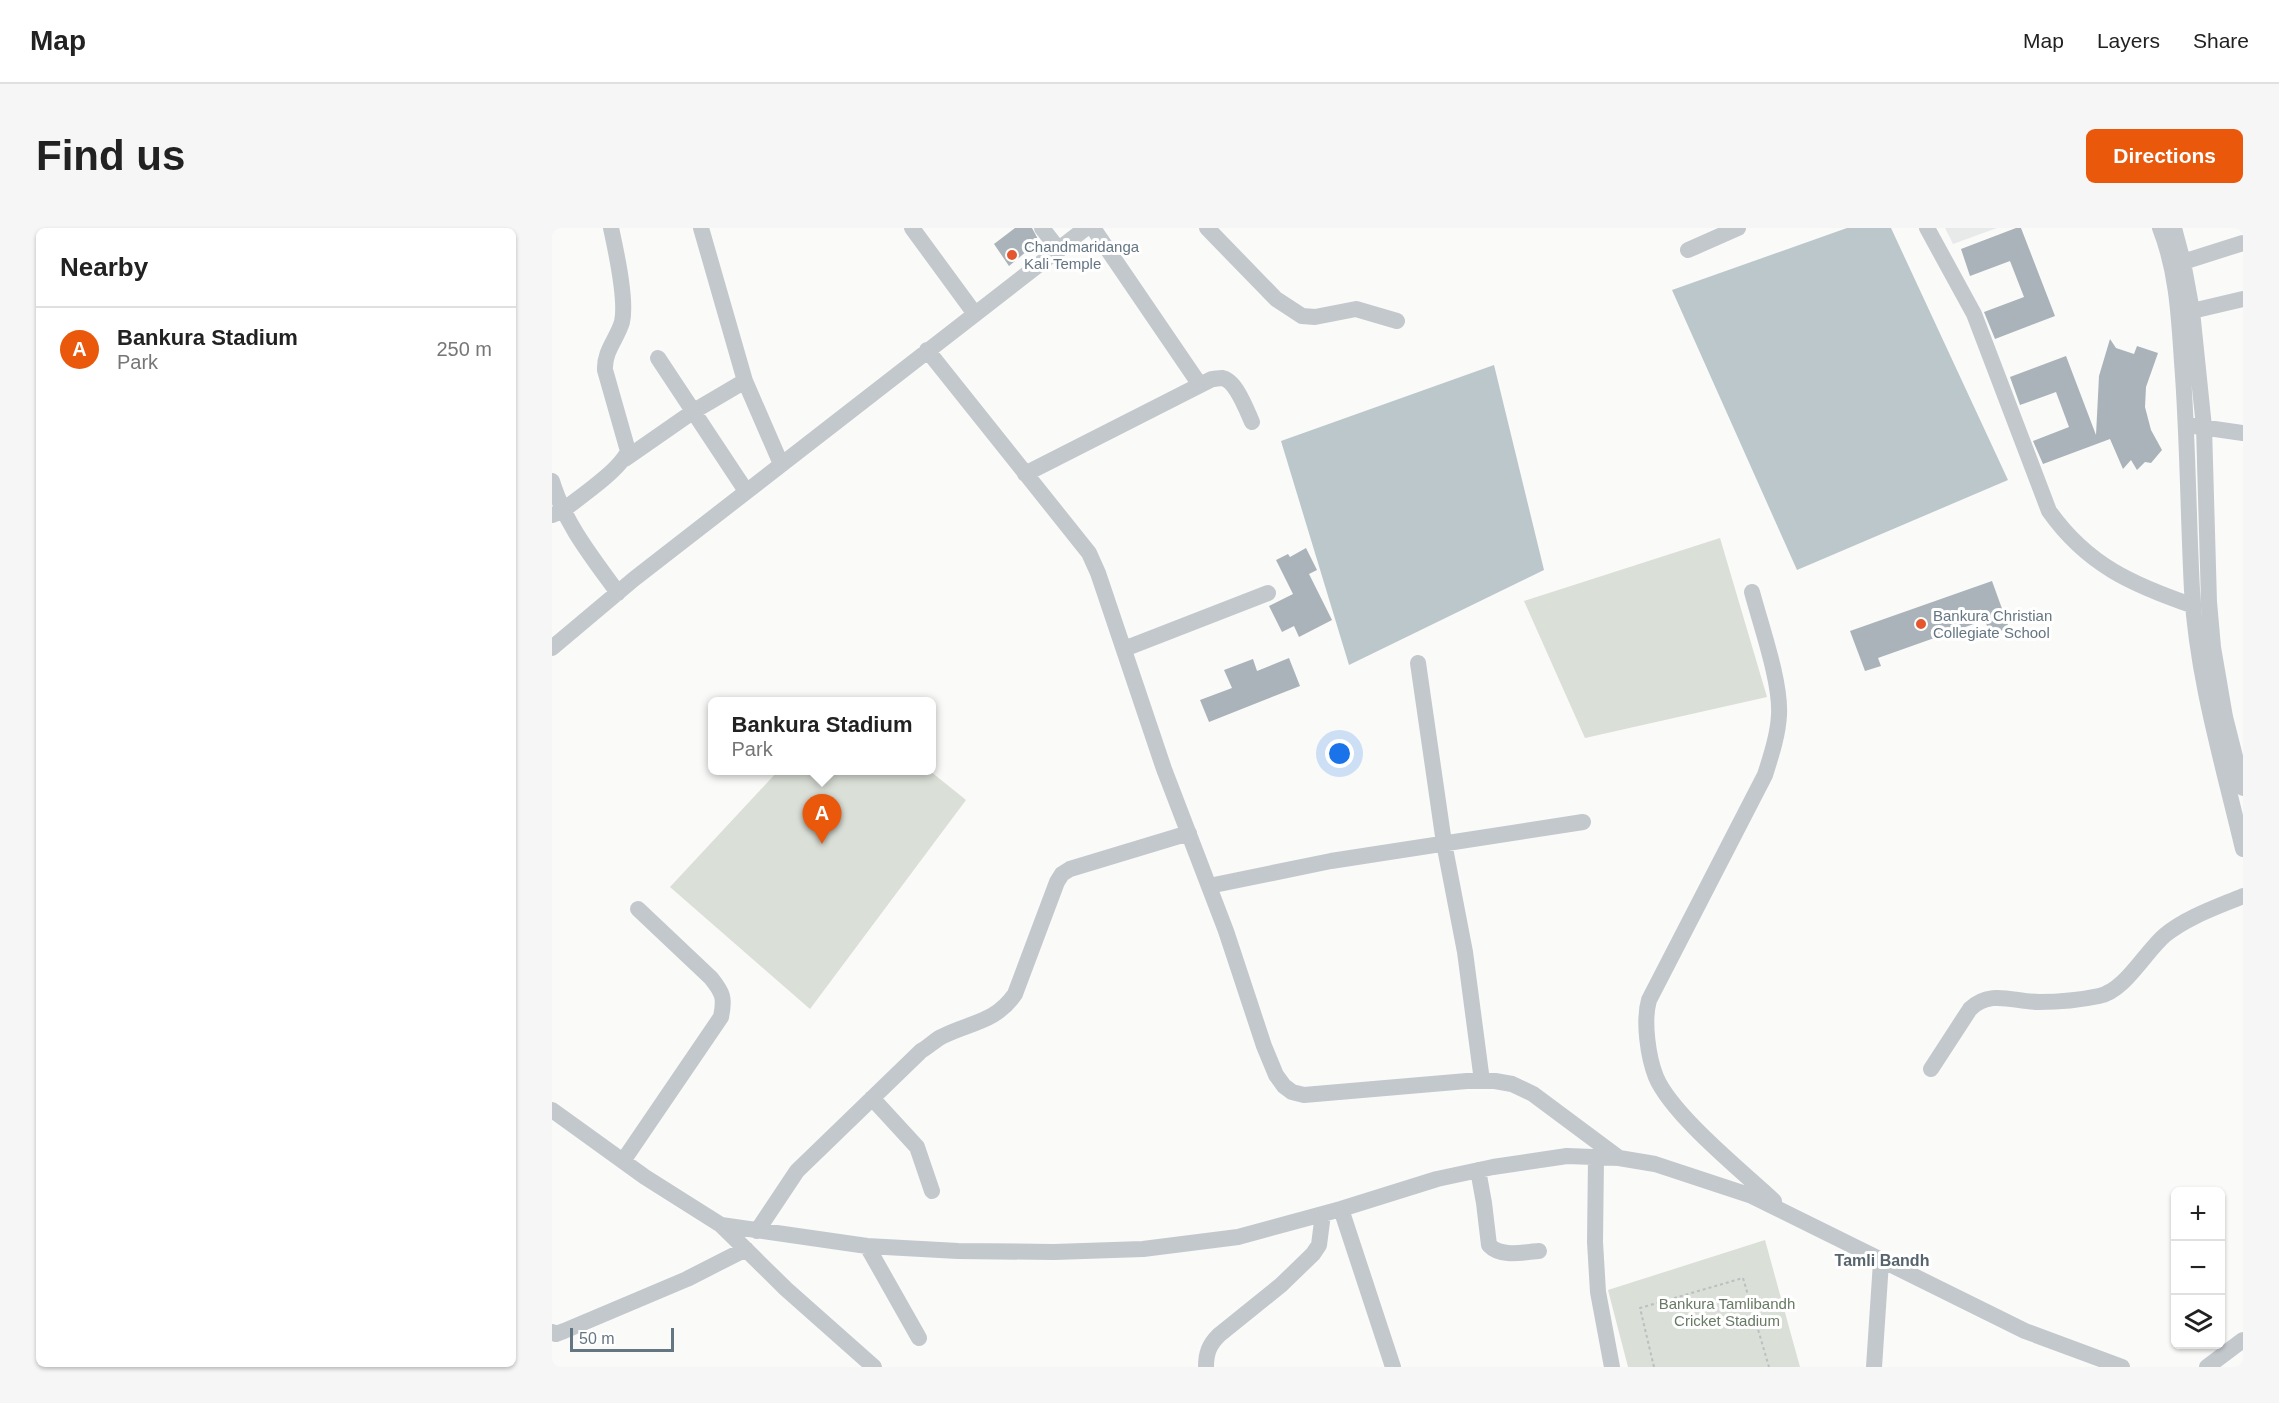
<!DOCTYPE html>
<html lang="en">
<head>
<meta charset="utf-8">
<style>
	body { margin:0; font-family:Helvetica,sans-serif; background:#f6f6f6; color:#222 }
	.controls { position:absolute; right:18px; bottom:18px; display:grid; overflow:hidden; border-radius:9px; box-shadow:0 2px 4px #0004 }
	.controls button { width:54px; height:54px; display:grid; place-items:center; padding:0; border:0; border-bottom:2px solid #e0e0e0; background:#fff; color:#222; font:30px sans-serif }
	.scale { position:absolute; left:18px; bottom:15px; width:104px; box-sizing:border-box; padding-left:6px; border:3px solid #657683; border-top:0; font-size:16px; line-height:21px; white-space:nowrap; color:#657683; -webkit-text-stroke:4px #fff; paint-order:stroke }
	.you { position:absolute; left:788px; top:526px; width:21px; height:21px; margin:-15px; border:4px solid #fff; border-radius:50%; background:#1a73e8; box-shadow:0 0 0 9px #1a73e833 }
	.badge { display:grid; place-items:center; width:39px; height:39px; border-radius:50%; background:#ea580c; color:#fff; font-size:20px; font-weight:700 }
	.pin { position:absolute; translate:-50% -50px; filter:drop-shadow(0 2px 3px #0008) }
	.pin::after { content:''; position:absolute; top:32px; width:21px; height:18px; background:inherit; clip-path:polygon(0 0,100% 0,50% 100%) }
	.popup { position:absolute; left:156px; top:469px; width:228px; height:78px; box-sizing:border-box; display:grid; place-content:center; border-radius:9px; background:#fff; filter:drop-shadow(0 2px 4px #0005); font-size:20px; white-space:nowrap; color:#767676 }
	.popup b { font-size:22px; color:#222 }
	.popup::after { content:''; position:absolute; left:50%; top:100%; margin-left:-12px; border:12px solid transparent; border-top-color:#fff }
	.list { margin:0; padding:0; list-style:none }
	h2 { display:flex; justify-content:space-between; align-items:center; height:78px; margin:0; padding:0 24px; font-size:26px }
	h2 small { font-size:20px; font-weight:400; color:#767676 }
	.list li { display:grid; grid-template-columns:39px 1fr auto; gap:18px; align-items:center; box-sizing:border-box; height:84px; padding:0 24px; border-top:2px solid #e0e0e0 }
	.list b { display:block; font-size:22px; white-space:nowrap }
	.list p { margin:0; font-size:20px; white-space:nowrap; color:#767676 }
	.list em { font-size:20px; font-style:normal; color:#767676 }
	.icon { flex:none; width:33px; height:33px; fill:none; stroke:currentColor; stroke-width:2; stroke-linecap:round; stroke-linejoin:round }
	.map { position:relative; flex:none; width:1691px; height:1139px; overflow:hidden; border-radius:9px }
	header { display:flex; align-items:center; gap:36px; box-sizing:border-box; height:84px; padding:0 30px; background:#fff; border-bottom:2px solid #e0e0e0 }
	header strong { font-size:28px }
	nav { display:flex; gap:33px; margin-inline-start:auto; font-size:21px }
	.intro { display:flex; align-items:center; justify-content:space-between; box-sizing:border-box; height:144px; padding:0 36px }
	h1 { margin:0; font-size:42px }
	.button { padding:15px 27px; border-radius:9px; background:#ea580c; color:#fff; font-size:21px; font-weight:700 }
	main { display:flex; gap:36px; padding:0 36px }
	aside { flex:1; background:#fff; border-radius:9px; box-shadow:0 2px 4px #0004 }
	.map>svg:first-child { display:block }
	.built { fill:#e8e9e9 }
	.green { fill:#dadfd7 }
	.water { fill:#bbc7cb }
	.building { fill:#aab3b9 }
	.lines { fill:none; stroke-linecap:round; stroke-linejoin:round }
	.path { stroke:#bbbfc2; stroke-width:2; stroke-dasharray:3 3; stroke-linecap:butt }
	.minor { stroke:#c3c8cc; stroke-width:16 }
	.poi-dot { fill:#e4572e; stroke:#fff; stroke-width:2 }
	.labels { text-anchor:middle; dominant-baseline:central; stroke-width:6; stroke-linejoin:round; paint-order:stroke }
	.poi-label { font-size:15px; fill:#657683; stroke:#fff; text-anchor:start }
	.park-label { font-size:15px; fill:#687a64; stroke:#fff }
	.neighbourhood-label { font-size:16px; font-weight:bold; fill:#57646e; stroke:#fff }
</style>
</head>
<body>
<header>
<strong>Map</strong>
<nav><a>Map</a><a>Layers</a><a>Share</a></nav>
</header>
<div class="intro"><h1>Find us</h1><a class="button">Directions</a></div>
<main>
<aside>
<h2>Nearby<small></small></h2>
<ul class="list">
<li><span class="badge">A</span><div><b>Bankura Stadium</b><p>Park</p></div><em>250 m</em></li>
</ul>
</aside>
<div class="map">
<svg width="1691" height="1139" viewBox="0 0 1691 1139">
	<rect width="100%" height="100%" fill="#fafaf8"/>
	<!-- built -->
	<path class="built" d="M1393,0h52l-44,16z"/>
	<!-- green -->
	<path class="green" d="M1168,310l47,159 -182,41 -61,-137z
		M226,543h152l36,29 -156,209 -140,-122z
		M1213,1012l35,127h-172l-20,-77z"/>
	<!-- water -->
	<path class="water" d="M1295,0h44l117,252 -211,90 -125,-280z
		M942,137l50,205 -195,95 -68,-224z"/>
	<!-- building -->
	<path class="building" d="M463,0h17l7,13 -30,25 -15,-22z
		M1464,0h5l34,88 -60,23 -11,-27 40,-15 -14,-36 -40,15 -9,-27z
		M1558,111l6,9 18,6 3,-8 21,7 -12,34 -1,20 6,23 11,20 -11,13 -6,-1 -8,8 -6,-10 -8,9 -13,-30 -67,25 -10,-23 36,-14 -13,-35 -36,13 -10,-28 56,-21 30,79 3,-59z
		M754,320l11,22 -8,4 23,46 -33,17 -5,-11 -12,6 -13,-26 24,-12 -17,-34 12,-6 2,3z
		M1440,353l17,47 -19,7 -5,-15 -107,38 3,8 -16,5 -15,-40z
		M737,430l11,28 -91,36 -9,-22 32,-12 -8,-18 29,-11 4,12z"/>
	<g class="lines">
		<!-- path -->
		<path class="path" d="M1102,1139l-14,-59 103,-30 26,89"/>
		<!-- minor -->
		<path class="minor" d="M149,0l44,153 36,83
			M360,0l63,86
			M490,0l17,22
			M541,0l107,157
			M655,0l69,71 26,17 13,1 41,-8 41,12
			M1375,0l47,86 75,197c38,54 84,74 145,95
			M1608,0c17,43 19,89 22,134 6,76 6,152 10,228 5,88 31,174 51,259
			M1622,0l9,34 9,49 12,116 5,175 4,45 12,70 18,71
			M1136,22l50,-22
			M1631,34l60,-19
			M1640,83l51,-12
			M375,122l162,203 9,20 66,196 62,162 38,115 12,29 8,11 8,6 12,3 163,-14h28l17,3 21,10 86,64
			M106,130l88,133
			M1642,198l49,7
			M73,231l69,-48 51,-30
			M473,246l187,-95c3,0 7,-1 10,-1 14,2 25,33 30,44
			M0,253c13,43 40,76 66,112
			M0,287l10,-4c18,-14 58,-41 66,-60l-23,-81c-1,-19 12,-31 17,-48 5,-22 -6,-71 -11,-94
			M1200,364c9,34 29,90 27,123 -1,20 -8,41 -14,60l-116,225c-6,21 -1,57 7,77 16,38 87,95 118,124
			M0,420l82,-69 452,-351
			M572,421l144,-56
			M866,435l26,180 21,109 17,129
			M657,658l122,-25 252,-39
			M1379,841l39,-60c20,-20 44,-7 69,-7 19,0 41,-2 60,-6 26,-5 46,-44 66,-61 22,-18 52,-28 78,-39
			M320,870l45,49 15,44
			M0,882l93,67 76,48 146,21 91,5 96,1 89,-3 95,-12 103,-28 96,-30 56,-12 74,-11 52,2 36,6 97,32 273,135 97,36
			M1044,929l-1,85 3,50 14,75
			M71,933l98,-144c4,-19 2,-24 -10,-39l-73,-69
			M926,942l6,33 5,42c12,13 35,7 50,6
			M789,981l52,158
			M169,997l65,64 88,78
			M205,1003l40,-60 124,-120c7,-4 13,-10 20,-14 29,-15 54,-14 74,-43l42,-112 5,-8 8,-5 119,-36
			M315,1018l52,92
			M0,1104l4,2 8,-3 123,-52 59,-30
			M654,1139c0,-14 3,-22 13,-32l62,-50 32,-31 6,-9 4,-31
			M1322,1139l7,-105
			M1655,1139l36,-27"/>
	</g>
	<!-- markers -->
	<g class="poi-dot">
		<circle cx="460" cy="27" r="6"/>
		<circle cx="1369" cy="396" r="6"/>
	</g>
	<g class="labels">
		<!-- poi labels -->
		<g class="poi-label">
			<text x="472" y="18">Chandmaridanga<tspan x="472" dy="17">Kali Temple</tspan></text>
			<text x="1381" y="387">Bankura Christian<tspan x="1381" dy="17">Collegiate School</tspan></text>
		</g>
		<!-- park labels -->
		<g class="park-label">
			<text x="1175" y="1075">Bankura Tamlibandh<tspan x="1175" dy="17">Cricket Stadium</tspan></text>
		</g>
		<!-- neighbourhood labels -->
		<g class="neighbourhood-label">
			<text x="1330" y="1032">Tamli Bandh</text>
		</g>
	</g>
</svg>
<div class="controls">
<button>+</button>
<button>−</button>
<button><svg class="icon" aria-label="layers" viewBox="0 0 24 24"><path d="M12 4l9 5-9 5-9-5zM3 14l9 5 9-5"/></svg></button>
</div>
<div class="scale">50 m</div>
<div class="you"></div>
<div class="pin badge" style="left:270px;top:616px">A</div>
<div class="popup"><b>Bankura Stadium</b>Park</div>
</div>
</main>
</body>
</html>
